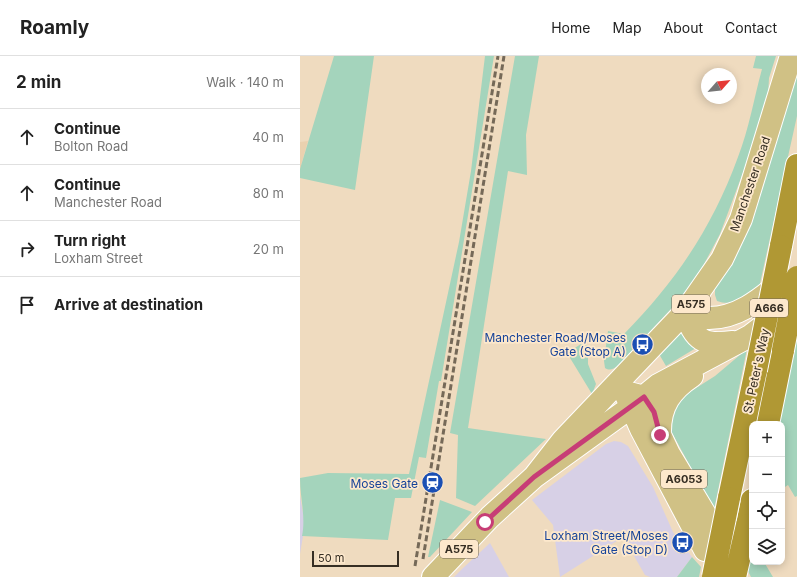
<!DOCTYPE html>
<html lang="en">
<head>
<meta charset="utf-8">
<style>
	body { margin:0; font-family:Inter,sans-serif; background:#f6f6f6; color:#222 }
	.controls { position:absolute; right:12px; bottom:12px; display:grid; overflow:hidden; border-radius:8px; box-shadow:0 2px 10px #0003 }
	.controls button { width:36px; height:36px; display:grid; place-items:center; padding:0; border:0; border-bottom:1px solid #e0e0e0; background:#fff; color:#222; font:20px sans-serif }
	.compass { position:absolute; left:401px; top:12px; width:36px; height:36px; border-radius:50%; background:#fff; box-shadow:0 2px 10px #0003; rotate:63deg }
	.scale { position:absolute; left:12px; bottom:10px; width:87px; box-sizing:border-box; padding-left:4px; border:2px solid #362e23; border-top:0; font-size:11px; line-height:14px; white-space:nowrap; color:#362e23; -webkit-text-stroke:3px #fde8cc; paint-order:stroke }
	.stop { position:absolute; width:12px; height:12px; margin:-9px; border:3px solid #c73d76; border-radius:50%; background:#fff }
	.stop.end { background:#c73d76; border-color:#fff; box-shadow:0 1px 4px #0008 }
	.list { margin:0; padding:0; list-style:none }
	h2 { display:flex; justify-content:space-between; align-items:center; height:52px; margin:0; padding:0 16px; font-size:17px }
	h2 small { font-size:13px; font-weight:400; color:#767676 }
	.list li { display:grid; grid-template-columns:26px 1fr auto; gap:12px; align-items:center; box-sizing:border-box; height:56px; padding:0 16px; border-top:1px solid #e0e0e0 }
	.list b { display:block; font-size:15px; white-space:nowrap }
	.list p { margin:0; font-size:13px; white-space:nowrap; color:#767676 }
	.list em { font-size:13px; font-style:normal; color:#767676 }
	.icon { flex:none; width:22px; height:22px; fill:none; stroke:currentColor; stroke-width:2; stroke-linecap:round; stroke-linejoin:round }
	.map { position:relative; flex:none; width:497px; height:521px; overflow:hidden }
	header { display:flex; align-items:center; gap:24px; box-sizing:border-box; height:56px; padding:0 20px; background:#fff; border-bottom:1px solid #e0e0e0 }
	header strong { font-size:19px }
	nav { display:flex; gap:22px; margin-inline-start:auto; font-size:14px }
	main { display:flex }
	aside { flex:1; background:#fff }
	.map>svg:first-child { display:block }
	.commercial { fill:#d7d0e6 }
	.built { fill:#ead1af }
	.green { fill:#a4d4bc }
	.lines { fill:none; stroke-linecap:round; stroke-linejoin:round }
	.primary-casing { stroke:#fff; stroke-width:24 }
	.highway-casing { stroke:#fff; stroke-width:24 }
	.primary { stroke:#d0c185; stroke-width:22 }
	.highway { stroke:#b09834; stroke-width:22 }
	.rail { stroke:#756958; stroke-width:3; stroke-dasharray:6 3; stroke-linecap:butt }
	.highway-bridge-casing { stroke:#fff; stroke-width:24; stroke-linecap:butt }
	.highway-bridge { stroke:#b09834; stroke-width:22 }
	.route { stroke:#c73d76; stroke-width:5 }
	.labels { text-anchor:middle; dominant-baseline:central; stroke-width:3.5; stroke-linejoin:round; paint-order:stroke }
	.shield { fill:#fde8cc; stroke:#726656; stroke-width:1 }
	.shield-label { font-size:11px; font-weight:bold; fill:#362e23 }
	.street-label { font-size:12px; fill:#362e23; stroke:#fde8cc }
	.transit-label { font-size:12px; fill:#164399; stroke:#fde8cc; text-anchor:end }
</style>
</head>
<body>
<header>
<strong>Roamly</strong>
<nav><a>Home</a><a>Map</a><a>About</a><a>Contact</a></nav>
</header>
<main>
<aside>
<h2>2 min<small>Walk · 140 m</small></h2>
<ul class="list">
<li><svg class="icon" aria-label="ahead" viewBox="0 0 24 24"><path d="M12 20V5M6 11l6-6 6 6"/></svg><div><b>Continue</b><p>Bolton Road</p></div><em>40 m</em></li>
<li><svg class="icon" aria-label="ahead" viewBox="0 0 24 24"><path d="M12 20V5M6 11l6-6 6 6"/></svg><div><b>Continue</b><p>Manchester Road</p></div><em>80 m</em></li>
<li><svg class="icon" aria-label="right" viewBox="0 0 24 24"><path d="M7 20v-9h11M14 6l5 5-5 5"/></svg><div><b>Turn right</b><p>Loxham Street</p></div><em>20 m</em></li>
<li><svg class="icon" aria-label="arrive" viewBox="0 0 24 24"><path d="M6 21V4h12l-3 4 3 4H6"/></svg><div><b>Arrive at destination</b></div></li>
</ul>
</aside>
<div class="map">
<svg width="497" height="521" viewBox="0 0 497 521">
	<rect width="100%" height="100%" fill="#efdbbf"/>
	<!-- commercial -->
	<path class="commercial" d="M314,385l7,1 7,4 25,41 20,45 19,25 -15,20h-27l-5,-2 -22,-38 -63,40 -7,-52 -21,-25 74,-56z
		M0,440l5,28 -5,30z
		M190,487l19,34h-55l8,-8z"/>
	<!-- built -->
	<path class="built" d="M8,85l-8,28v-27z"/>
	<!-- green -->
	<path class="green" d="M34,0h40l-19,134 -55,-12v-9z
		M185,0h9l-53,325h-2l-13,77 -7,-1 -8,41h-16l-7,42 -86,-4c4,-19 -2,-38 -2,-58l28,-5 81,1 50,-232 12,-71z
		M215,0h24l-13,79 1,40 -19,-4 -40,257 78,11 -71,67 -19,-8 2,-63 -8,-2z
		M456,0h20l-7,22 -1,18 -11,39 -37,99 -17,32 -20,30 -65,70c-5,3 -8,5 -13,2l-1,-7 4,-30 16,3c52,-53 88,-106 114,-177 11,-28 16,-59 24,-88l-9,-1z
		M497,0v60l-38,172c-14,9 -25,19 -42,13l-2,-6v-7z
		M383,275l13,17 -30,18 -7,-12z
		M497,276v164l-2,1 -7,-12 -6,4v-65h-4z
		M281,288h5l2,2v18l8,20 -4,10 -25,-41z
		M447,293l-33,161 -43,-79v-16l11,-18 33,-21z
		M140,444l32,12 -42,45h-2z
		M452,496v10h12l9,15h-22l-3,-6z
		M392,501l9,10 -2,10h-22z"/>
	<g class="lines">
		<defs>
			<path id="primary" d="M385,256c7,2 15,5 22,6 29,1 53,-18 74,-36
				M385,256c10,29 18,34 48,30
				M329,337l15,4 10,15 6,23 9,19 42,70
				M326,339l15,34 64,121
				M360,375c0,-25 11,-41 32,-55
				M234,421l29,-37 122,-128 37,-53 19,-40 50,-163
				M133,521l57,-60 44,-40 97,-70 27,-22 92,-49 25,-19"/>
			<path id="highway" d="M481,190l16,-81
				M468,368l15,-74
				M429,442l27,-128
				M447,469l5,-25"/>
		</defs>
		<!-- primary casing -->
		<use href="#primary" class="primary-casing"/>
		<!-- highway casing -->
		<use href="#highway" class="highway-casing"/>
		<!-- primary -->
		<use href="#primary" class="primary"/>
		<!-- highway -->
		<use href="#highway" class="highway"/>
		<!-- rail -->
		<path class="rail" d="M123,503l81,-503
			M115,510l83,-510"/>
		<defs>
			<path id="highway-bridge" d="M483,294l14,-73
				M456,314l25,-124
				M413,521l16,-79
				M435,521l12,-52"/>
		</defs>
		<!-- highway-bridge casing -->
		<use href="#highway-bridge" class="highway-bridge-casing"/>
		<!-- highway-bridge -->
		<use href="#highway-bridge" class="highway-bridge"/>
	</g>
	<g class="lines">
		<!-- route -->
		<path class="route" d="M185,466l49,-45 110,-80 10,15 6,23"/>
	</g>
	<!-- icons -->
	<defs>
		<symbol id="bus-disc" viewBox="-11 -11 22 22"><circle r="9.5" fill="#1a4fb4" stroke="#fde8cc"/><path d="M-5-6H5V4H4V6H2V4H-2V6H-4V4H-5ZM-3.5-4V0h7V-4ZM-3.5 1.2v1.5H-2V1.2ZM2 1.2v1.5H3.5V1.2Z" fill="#fff"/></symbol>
		<symbol id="station-disc" viewBox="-11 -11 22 22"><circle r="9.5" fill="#1a4fb4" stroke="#fde8cc"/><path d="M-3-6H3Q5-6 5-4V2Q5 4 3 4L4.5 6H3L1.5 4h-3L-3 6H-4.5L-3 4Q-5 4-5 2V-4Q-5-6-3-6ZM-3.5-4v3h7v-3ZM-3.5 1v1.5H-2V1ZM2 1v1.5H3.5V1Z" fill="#fff"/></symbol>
	</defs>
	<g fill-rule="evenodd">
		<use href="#bus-disc" x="330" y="276" width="25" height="25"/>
		<use href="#station-disc" x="120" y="414" width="25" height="25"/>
		<use href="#bus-disc" x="370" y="474" width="25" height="25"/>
	</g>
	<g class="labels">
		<!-- shield labels -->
		<g class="shield">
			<rect x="372" y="239" width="38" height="18" rx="3"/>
			<rect x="450" y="243" width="38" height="18" rx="3"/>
			<rect x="361" y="414" width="46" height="18" rx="3"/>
			<rect x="140" y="484" width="38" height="18" rx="3"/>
		</g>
		<g class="shield-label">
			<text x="391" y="248">A575</text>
			<text x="469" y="252">A666</text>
			<text x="384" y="423">A6053</text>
			<text x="159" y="493">A575</text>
		</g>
		<!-- street labels -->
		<g class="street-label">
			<text transform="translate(450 128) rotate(-71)">Manchester Road</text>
			<text transform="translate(456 315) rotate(-78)">St. Peter's Way</text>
		</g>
		<!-- transit labels -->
		<g class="transit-label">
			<text x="326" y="281">Manchester Road/Moses<tspan x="326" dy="14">Gate (Stop A)</tspan></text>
			<text x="118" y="427">Moses Gate</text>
			<text x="368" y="479">Loxham Street/Moses<tspan x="368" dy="14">Gate (Stop D)</tspan></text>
		</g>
	</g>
</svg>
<div class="controls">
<button>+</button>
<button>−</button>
<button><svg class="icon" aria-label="locate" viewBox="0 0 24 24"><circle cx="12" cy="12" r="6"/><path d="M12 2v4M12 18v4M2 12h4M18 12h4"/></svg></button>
<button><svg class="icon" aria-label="layers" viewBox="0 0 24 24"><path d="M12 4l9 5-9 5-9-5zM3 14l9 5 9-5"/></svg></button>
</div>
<svg class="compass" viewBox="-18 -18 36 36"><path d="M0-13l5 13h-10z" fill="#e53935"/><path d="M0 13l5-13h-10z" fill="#767676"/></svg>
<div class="scale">50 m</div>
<div class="stop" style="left:185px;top:466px"></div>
<div class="stop end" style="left:360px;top:379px"></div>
</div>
</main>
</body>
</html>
